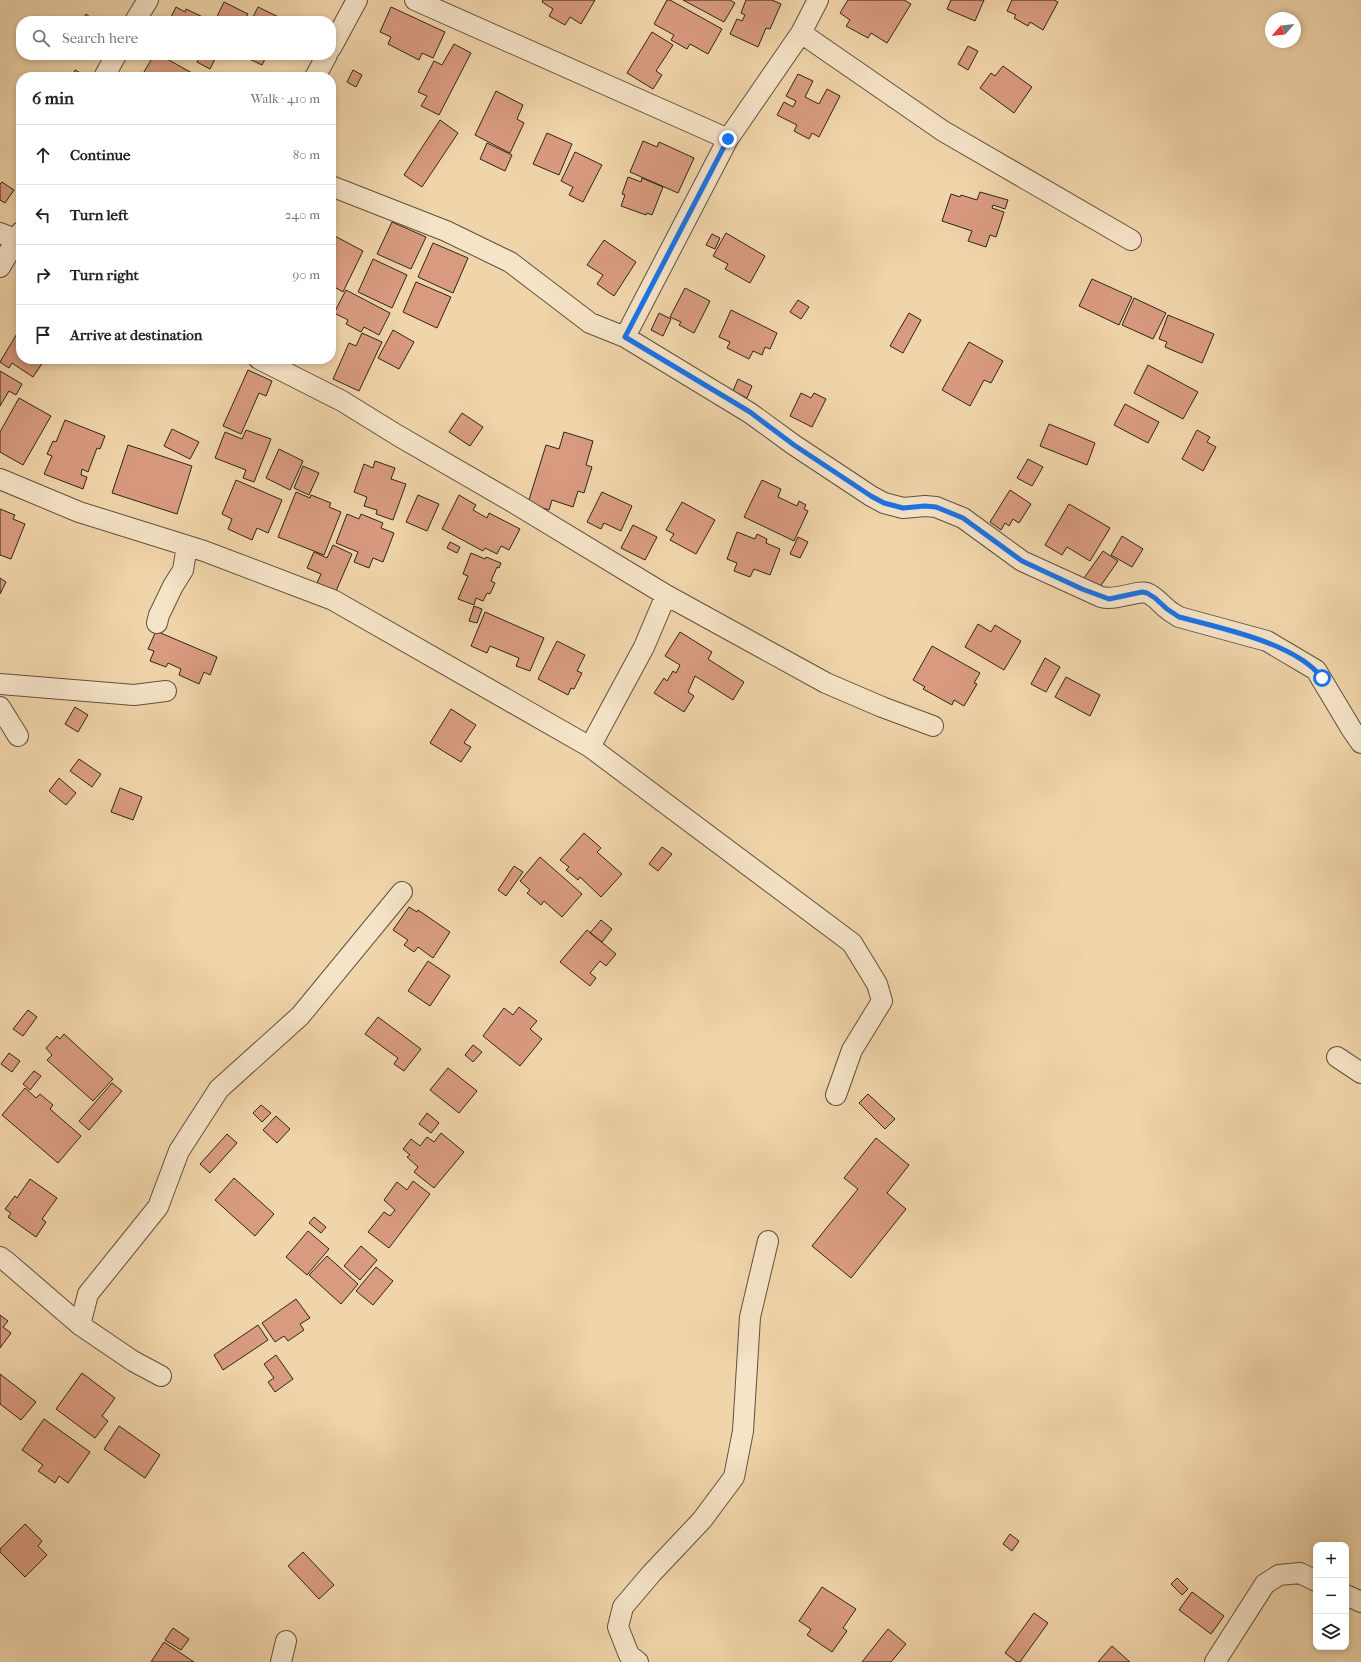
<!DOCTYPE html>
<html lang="en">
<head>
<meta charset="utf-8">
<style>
	body { margin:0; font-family:"IM FELL French Canon",serif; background:#f6f6f6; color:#222 }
	.controls { position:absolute; right:12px; bottom:12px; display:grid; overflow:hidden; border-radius:8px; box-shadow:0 2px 6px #0003 }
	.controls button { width:36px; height:36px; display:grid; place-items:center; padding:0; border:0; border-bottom:1px solid #e0e0e0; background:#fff; color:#222; font:20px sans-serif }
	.compass { position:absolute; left:1265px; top:12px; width:36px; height:36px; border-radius:50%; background:#fff; box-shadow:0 2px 6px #0003; rotate:243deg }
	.stop { position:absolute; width:12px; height:12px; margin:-9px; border:3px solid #1a73e8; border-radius:50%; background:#fff }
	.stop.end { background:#1a73e8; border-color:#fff; box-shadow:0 1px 4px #0008 }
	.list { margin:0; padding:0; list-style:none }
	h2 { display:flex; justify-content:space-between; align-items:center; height:52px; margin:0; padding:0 16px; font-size:17px }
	h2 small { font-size:13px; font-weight:400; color:#767676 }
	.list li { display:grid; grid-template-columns:26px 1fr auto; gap:12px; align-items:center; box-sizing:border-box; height:60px; padding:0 16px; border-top:1px solid #e0e0e0 }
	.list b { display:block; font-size:15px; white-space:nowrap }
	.list em { font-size:13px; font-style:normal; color:#767676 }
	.icon { flex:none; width:22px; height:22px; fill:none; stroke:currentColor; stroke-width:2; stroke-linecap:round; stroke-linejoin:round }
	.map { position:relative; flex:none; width:1361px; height:1662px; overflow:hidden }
	.search { position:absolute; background:#fff; box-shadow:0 2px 6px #0003; left:16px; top:16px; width:320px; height:44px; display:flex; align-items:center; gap:10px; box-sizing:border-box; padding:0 14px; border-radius:16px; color:#767676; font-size:15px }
	.panel { position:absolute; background:#fff; box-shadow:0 2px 6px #0003; left:16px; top:72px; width:320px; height:292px; border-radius:16px }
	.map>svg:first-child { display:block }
	.building { fill:#d99b80; stroke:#2e251a }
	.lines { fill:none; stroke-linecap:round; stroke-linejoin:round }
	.minor-casing { stroke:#5f513e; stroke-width:22 }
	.minor { stroke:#f6e4c8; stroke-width:20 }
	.route { stroke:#1a73e8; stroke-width:5 }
</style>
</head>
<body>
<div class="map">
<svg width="1361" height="1662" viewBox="0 0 1361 1662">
	<rect width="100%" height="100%" fill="#f1d5aa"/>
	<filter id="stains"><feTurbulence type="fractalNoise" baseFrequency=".005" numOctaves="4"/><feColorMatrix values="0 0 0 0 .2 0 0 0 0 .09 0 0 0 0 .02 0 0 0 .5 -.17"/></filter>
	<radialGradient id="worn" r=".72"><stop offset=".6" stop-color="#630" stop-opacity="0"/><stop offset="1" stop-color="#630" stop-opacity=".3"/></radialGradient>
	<!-- building -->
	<path class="building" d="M543,0h52l-14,24 -11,-7 -5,8 -16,-9 4,-7 -11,-7z
		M667,0h3l52,29 -14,25 -18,-10 -3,5 -16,-9 3,-5 -20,-11z
		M683,0h47l5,3 -11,19z
		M746,0h26l9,4 -11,25 -4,-1 -8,19 -28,-13 7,-15 5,2 3,-6 -4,-2z
		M848,0h56l7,4 -24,39 -16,-10 -3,5 -22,-12 4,-6 -10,-7z
		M951,0h33l-9,21 -28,-12z
		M1012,0h42l4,2 -15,28 -13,-8 -2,4 -14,-8 2,-3 -9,-4z
		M224,2l24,12 -4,7h-29z
		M176,7l9,5 1,-3 21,10 -1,2h-37z
		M258,7l27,13 -1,1h-33z
		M391,7l54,25 -12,26 -11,-5 -3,7 -31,-16 3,-7 -11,-5z
		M86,14l9,7h-14z
		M652,32l21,13 -17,26 6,4 -9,14 -26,-16z
		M454,44l17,9 -32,62 -18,-9 6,-10 -9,-4 16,-31 8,4z
		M968,46l10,5 -10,19 -10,-6z
		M154,55h6l39,22h-58z
		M193,55h24l-7,14 -13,-7 2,-4z
		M241,55h26l-5,10z
		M1003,66l29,21 -18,26 -34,-25 11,-15 4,3z
		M75,70l13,7h-16z
		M353,70l9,5 -6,12 -9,-5z
		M798,74l15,7 -8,16 14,7 8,-15 13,7 -21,41 -7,-4 -3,6 -15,-8 3,-6 -20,-10 7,-13 9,5 3,-6 -10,-5z
		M496,91l27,14 -6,14 7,4 -14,30 -35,-18z
		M440,120l18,13 -36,54 -18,-12z
		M547,133l25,11 -13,31 -26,-11z
		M643,141l14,6 2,-5 35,16 -16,35 -48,-21z
		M487,143l25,12 -7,16 -25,-12z
		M575,152l27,13 -19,37 -14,-7 4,-8 -12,-6z
		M628,177l13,5 1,-4 21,9 -11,28 -5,-2 -1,2 -25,-9 4,-11 -3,-1z
		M2,182l12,8 -9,13 -5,-3v-16z
		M980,192l28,8 -3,9 -12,-4 -1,3 12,4 -8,25 -6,-2 -4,12 -18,-6 4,-10 -30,-10 9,-27 9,3 1,-2 16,5z
		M392,222l34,15 -15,32 -34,-15z
		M726,233l39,23 -15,27 -25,-14 3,-5 -15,-8z
		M331,234l32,17 -20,41 -12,-7z
		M712,234l8,4 -5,11 -9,-4z
		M604,240l32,22 -22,34 -17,-12 6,-9 -16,-10z
		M433,243l35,15 -15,35 -35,-16z
		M373,259l34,16 -15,33 -34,-16z
		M1092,279l40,18 -13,28 -40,-19z
		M416,282l35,15 -14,31 -34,-16z
		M685,288l25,13 -16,32 -15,-8 2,-3 -11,-5z
		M346,290l44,23 -11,22 -15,-8 -3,5 -15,-8 2,-4 -14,-7z
		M1134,298l32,15 -13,26 -31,-14z
		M798,300l11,7 -8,12 -11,-7z
		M731,310l46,23 -7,16 -5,-2 -3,8 -9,-4 -4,8 -22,-11 3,-6 -11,-5z
		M659,313l12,6 -8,17 -12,-6z
		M909,313l12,7 -18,33 -13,-7z
		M1168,315l46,19 -12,29 -37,-16 2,-5 -8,-3z
		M393,330l21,12 -15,27 -21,-11z
		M18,332l3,2v25h24l-12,18 -21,-14 -3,5 -9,-6z
		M362,333l20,9 -23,49 -26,-12 16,-36 7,3z
		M969,342l34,19 -12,22 -7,-3 -14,26 -28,-16z
		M1148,365l50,27 -15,27 -49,-26z
		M248,370l24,11 -6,15 -7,-3 -18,41 -18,-8z
		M0,371l22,13 -6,11 -7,-4 -9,15z
		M738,379l14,7 -5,12 -14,-7z
		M801,393l10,5 3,-5 12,6 -14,28 -22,-11z
		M19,398l32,18 -28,49 -23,-13v-20z
		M1125,404l34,18 -11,21 -34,-18z
		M462,413l21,14 -13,19 -21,-14z
		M65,420l40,16 -5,13 -3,-1 -9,24 -6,-3 -1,6 6,2 -4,12 -39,-15 8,-18 -5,-2 6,-13 3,1z
		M1049,424l46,19 -8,22 -47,-19z
		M172,429l27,13 -9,17 -26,-13z
		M246,430l25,9 -17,43 -11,-4 3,-8 -31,-12 10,-26 17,7z
		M1197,430l13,7 -3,5 9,5 -13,24 -21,-12z
		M564,432l29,9 -7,24 6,2 -8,26 -6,-2 -5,16 -21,-7 -3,10 -21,-7 18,-58 13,4z
		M128,445l64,21 -15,48 -65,-21z
		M279,449l24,12 -13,29 -24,-12z
		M1028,459l15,8 -11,19 -15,-8z
		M375,461l20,7 -4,11 15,5 -13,36 -17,-6 1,-4 -13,-4 3,-9 -13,-5 10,-28 9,4z
		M303,466l16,7 -10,22 -15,-7z
		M236,480l46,20 -14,33 -11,-5 -5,12 -24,-11 4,-10 -10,-5z
		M762,480l19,9 -3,8 19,9 2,-5 7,4 -2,4 4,2 -14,30 -50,-24z
		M1010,490l21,14 -12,19 -6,-4 -4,7 -4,-3 -4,7 -11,-8z
		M296,492l14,6 1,-3 20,8 -2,4 12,5 -17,43 -46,-18z
		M602,492l30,14 -11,25 -17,-8 -3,6 -14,-7z
		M418,495l21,9 -12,27 -21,-9z
		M459,495l17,10 -3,5 14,8 2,-5 31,16 -11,21 -8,-4 -4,8 -12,-6 -2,3 -41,-22z
		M682,502l33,18 -19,34 -26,-14 4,-6 -8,-4z
		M1069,504l41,24 -20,33 -23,-14 -5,8 -17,-10z
		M0,509l15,6 -2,4 12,5 -14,35 -11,-4z
		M347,514l12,5 2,-5 22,9 -2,5 13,5 -11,29 -10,-4 -4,10 -15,-6 4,-10 -22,-9z
		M633,525l24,12 -12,23 -24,-12z
		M737,532l18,7 2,-5 10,5 -1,4 14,6 -10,26 -16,-6 -4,8 -16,-6 3,-8 -10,-4z
		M1122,536l21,13 -11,18 -21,-12z
		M798,537l10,5 -8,16 -10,-4z
		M450,542l10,5 -3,6 -10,-5z
		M333,545l19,9 -16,37 -19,-8 4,-9 -14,-6 7,-16 13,6z
		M1103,551l15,10 -21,30 -15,-10z
		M471,553l14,6 1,-2 15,6 -2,5 -2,-1 -6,14 4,2 -5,11 -3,-1 -4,8 -7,-3 -2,7 -16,-6 10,-23 -5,-2z
		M0,578l6,4 -6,12z
		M474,606l8,3 -5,14 -8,-2z
		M485,612l59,26 -14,33 -14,-5 3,-8 -29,-12 -3,7 -16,-7z
		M978,624l13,8 4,-7 26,16 -17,29 -39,-23z
		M156,631l61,26 -7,18 -6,-3 -5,12 -20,-9 2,-6 -13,-6 -2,4 -16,-6 4,-10 -6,-2z
		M680,632l32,20 -4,7 36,23 -11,18 -38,-24 -7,16 6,4 -10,16 -30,-19 10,-15 3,3 6,-10 3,2 4,-8 -15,-9z
		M557,641l28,14 -8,16 5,2 -8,16 -3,-1 -3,7 -30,-16z
		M932,646l48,27 -6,10 3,1 -13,22 -10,-6 -2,5 -29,-16 2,-2 -12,-7z
		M1045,658l15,9 -14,25 -15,-8z
		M1066,677l34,18 -10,21 -35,-19z
		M75,707l13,8 -10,17 -13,-8z
		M451,709l25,16 -12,18 7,4 -10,15 -31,-19z
		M79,759l22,15 -9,13 -22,-16z
		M59,778l17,15 -10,12 -17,-14z
		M120,788l22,9 -9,23 -22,-8z
		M584,833l17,15 -4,4 25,22 -21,23 -21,-20 -2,3 -12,-10 3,-3 -9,-7z
		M662,847l10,7 -14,17 -9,-7z
		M540,857l42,37 -20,23 -18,-16 -3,4 -14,-12 3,-3 -10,-9z
		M514,866l9,6 -17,24 -8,-6z
		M409,907l8,5 1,-2 32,22 -17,26 -15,-11 -4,5 -10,-7 4,-5 -15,-10z
		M601,920l11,9 -10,13 -12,-9z
		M587,930l29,24 -10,12 -6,-5 -10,12 6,5 -6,8 -30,-24z
		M428,961l22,15 -20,30 -22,-15z
		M519,1007l18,14 -7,8 12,10 -22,27 -37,-30 21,-28 9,7z
		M28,1010l9,7 -14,19 -10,-7z
		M378,1017l43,32 -17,22 -10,-7 4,-6 -33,-24z
		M64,1034l49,45 -20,22 -46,-41 5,-5 -6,-7 11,-12 3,3z
		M473,1045l9,7 -9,10 -8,-7z
		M9,1053l11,8 -8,11 -11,-8z
		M448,1068l29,23 -18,22 -29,-23z
		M34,1071l7,5 -11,14 -7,-6z
		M112,1083l10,8 -33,39 -10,-9z
		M25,1088l11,10 4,-4 13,11 -3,4 31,27 -23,27 -56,-48z
		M868,1094l27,25 -10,10 -26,-26z
		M261,1105l10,8 -9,9 -9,-9z
		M427,1113l12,10 -8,10 -12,-9z
		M276,1116l14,13 -13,14 -14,-13z
		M441,1133l23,19 -30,36 -20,-16 4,-5 -11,-10 3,-2 -7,-6 8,-10 9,7 7,-9 7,5z
		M227,1134l10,9 -27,30 -10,-9z
		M876,1138l33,27 -22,28 19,16 -55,69 -39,-32 46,-57 -14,-11z
		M234,1178l40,36 -19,22 -40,-36z
		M30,1179l27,19 -15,21 4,3 -10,15 -28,-20 3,-4 -6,-4 10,-13 2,2z
		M413,1181l17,13 -41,54 -21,-16 16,-20 6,4 5,-6 -11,-10 13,-18 10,8z
		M314,1217l12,10 -5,6 -12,-10z
		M308,1231l21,18 -22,26 -21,-18z
		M361,1246l16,14 -17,20 -16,-14z
		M327,1256l31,28 -17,20 -32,-29z
		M376,1267l17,14 -20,24 -17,-14z
		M296,1299l14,19 -10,6 4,6 -16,11 -4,-5 -9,6 -13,-19z
		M0,1315l8,6 -5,6 8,6 -11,15z
		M258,1325l10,15 -45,30 -9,-15z
		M276,1355l17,24 -18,13 -7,-10 6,-4 -10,-14z
		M82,1373l33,25 -13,18 6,5 -13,17 -39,-29z
		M0,1374l36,28 -15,18 -21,-16z
		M44,1419l46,33 -22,31 -9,-7 -4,7 -17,-12 5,-6 -21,-15z
		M119,1426l41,29 -15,23 -41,-29z
		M25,1524l17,17 -4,5 9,9 -22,22 -25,-25v-3z
		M1010,1534l9,7 -7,10 -9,-7z
		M303,1552l31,33 -15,14 -31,-33z
		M1177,1578l11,11 -6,6 -11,-11z
		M822,1587l34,22 -13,19 4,3 -15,21 -25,-17 4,-6 -12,-8z
		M1192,1592l32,24 -13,18 -32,-24z
		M1034,1613l14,10 -28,39h-3l-12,-9z
		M173,1628l16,11 -8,11 -16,-10z
		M888,1629l18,15 -15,18h-29z
		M164,1642l30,20h-43z
		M1112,1646l18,16h-32z"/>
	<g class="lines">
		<defs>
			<path id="minor" d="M415,0l313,139
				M135,21l13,-21
				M801,33l142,98 188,109
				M331,48l26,-48
				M104,77l12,-22
				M315,77l12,-22
				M331,186l115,45 64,31 80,61 35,14 103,-198 73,-106 17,-33
				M0,233l21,8
				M0,267l21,-35
				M625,337l125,76 44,32 77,51 13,7 19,5 22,-2 11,1 27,11 59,43 79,36c16,4 36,-7 46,-4 8,3 13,10 19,15 4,4 9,6 13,9l88,24 49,29 36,60 9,13
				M259,359l83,42 55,34 119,69 150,91 -22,52 -54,100 262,196 25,41 5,17 -30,49 -16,45
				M0,479l79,33 125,39 129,49 257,147
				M666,595l160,88 56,24 51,19
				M157,623l2,-8 14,-29 10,-16 4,-24
				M0,684l134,11 32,-4
				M0,707l18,29
				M1337,1057l24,16
				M0,1257l7,5 73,63 53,36 28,15
				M80,1325l8,-31 70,-87 21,-56 40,-62 81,-73 102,-124
				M1346,1595l15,7
				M281,1662l5,-21
				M638,1662l-9,-7 -11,-28 5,-20 28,-33 51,-54 32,-43 9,-46 7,-114 18,-76
				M1215,1662l50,-78 14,-9 21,-2 16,8"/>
		</defs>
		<!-- minor casing -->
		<use href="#minor" class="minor-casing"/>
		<!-- minor -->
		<use href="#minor" class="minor"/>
	</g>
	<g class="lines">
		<!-- route -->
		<path class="route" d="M728,139l-103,198 125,75 44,33 77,51 13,7 19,5 22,-2 11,1 27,11 59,43 60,28 27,10 33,-7 5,1 8,5 12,11 12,8c41,11 117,26 143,61"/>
	</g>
	<rect width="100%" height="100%" filter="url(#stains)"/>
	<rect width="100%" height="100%" fill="url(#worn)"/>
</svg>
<div class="controls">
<button>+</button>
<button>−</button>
<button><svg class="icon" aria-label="layers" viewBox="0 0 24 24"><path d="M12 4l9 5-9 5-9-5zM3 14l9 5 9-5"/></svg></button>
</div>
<svg class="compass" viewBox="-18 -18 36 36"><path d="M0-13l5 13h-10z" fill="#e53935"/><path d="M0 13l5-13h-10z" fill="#767676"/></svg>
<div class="stop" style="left:1322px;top:678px"></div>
<div class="stop end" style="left:728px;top:139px"></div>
<div class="search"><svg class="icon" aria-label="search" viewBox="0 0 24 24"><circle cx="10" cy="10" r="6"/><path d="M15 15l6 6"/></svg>Search here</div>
<section class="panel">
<h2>6 min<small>Walk · 410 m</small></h2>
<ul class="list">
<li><svg class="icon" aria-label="ahead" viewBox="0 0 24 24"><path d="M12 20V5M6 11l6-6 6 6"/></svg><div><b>Continue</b></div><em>80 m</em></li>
<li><svg class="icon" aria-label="left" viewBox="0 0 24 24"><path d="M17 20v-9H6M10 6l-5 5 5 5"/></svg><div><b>Turn left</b></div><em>240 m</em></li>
<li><svg class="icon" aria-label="right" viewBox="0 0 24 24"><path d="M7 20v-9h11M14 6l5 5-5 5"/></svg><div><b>Turn right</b></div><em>90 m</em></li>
<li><svg class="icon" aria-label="arrive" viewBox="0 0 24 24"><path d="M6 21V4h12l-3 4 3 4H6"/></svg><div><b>Arrive at destination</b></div></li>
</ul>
</section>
</div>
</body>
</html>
